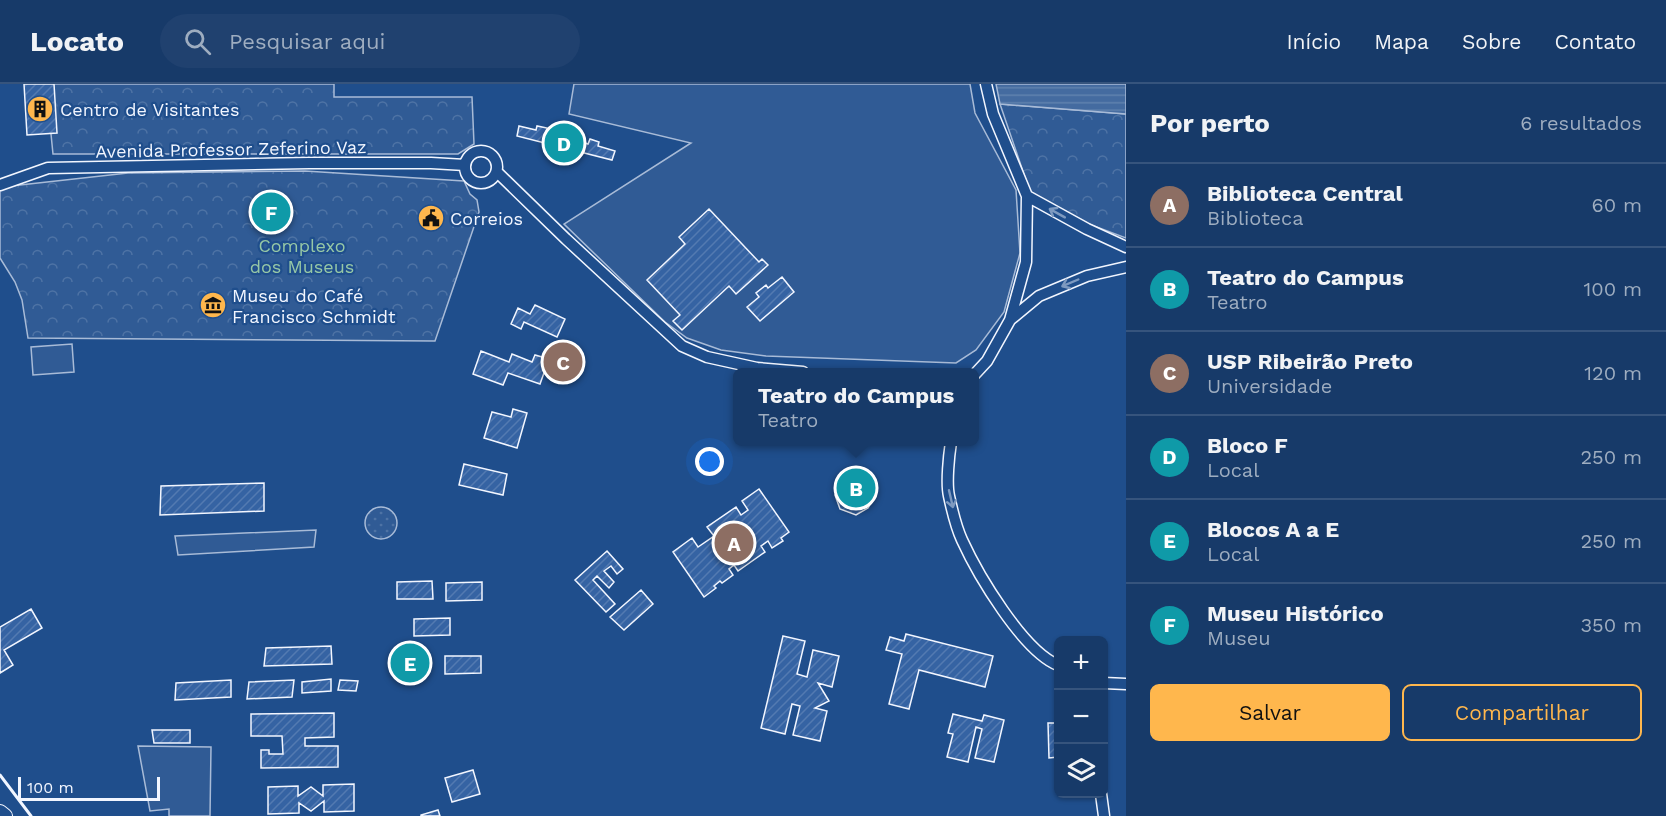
<!DOCTYPE html>
<html lang="pt">
<head>
<meta charset="utf-8">
<style>
	body { margin:0; font-family:"Work Sans",sans-serif; background:#20416f; color:#f1f3f6 }
	.controls { position:absolute; right:18px; bottom:18px; display:grid; overflow:hidden; border-radius:9px; box-shadow:0 2px 4px #0004 }
	.controls button { width:54px; height:54px; display:grid; place-items:center; padding:0; border:0; border-bottom:2px solid #36547d; background:#173a69; color:#f1f3f6; font:30px sans-serif }
	.scale { position:absolute; left:18px; bottom:15px; width:142px; box-sizing:border-box; padding-left:6px; border:3px solid #f2f6ff; border-top:0; font-size:16px; line-height:21px; white-space:nowrap; color:#f2f6ff; -webkit-text-stroke:4px #1f4e8c; paint-order:stroke }
	.you { position:absolute; left:710px; top:378px; width:21px; height:21px; margin:-15px; border:4px solid #fff; border-radius:50%; background:#1a73e8; box-shadow:0 0 0 9px #1a73e833 }
	.badge { display:grid; place-items:center; width:39px; height:39px; border-radius:50%; background:#ffb74d; color:#fff; font-size:20px; font-weight:700 }
	.pin { position:absolute; translate:-50% -50%; border:3px solid #fff; box-shadow:0 2px 6px #0006 }
	.popup { position:absolute; left:733px; top:284px; width:246px; height:78px; box-sizing:border-box; display:grid; place-content:center; border-radius:9px; background:#173a69; filter:drop-shadow(0 2px 4px #0005); font-size:20px; white-space:nowrap; color:#9eadc0 }
	.popup b { font-size:22px; color:#f1f3f6 }
	.popup::after { content:''; position:absolute; left:50%; top:100%; margin-left:-12px; border:12px solid transparent; border-top-color:#173a69 }
	.list { margin:0; padding:0; list-style:none }
	h2 { display:flex; justify-content:space-between; align-items:center; height:78px; margin:0; padding:0 24px; font-size:26px }
	h2 small { font-size:20px; font-weight:400; color:#9eadc0 }
	.list li { display:grid; grid-template-columns:39px 1fr auto; gap:18px; align-items:center; box-sizing:border-box; height:84px; padding:0 24px; border-top:2px solid #36547d }
	.list b { display:block; font-size:22px; white-space:nowrap }
	.list p { margin:0; font-size:20px; white-space:nowrap; color:#9eadc0 }
	.list em { font-size:20px; font-style:normal; color:#9eadc0 }
	.actions { display:flex; gap:12px; padding:18px 24px }
	.actions a { flex:1; padding:14px 0; border:2px solid #ffb74d; border-radius:9px; text-align:center; font-size:21px; color:#ffb74d }
	.actions .main { background:#ffb74d; color:#111 }
	.icon { flex:none; width:33px; height:33px; fill:none; stroke:currentColor; stroke-width:2; stroke-linecap:round; stroke-linejoin:round }
	.map { position:relative; flex:none; width:1126px; height:732px; overflow:hidden }
	header { display:flex; align-items:center; gap:36px; box-sizing:border-box; height:84px; padding:0 30px; background:#173a69; border-bottom:2px solid #36547d }
	header strong { font-size:28px }
	nav { display:flex; gap:33px; margin-inline-start:auto; font-size:21px }
	.search { width:420px; height:54px; background:#20416f; display:flex; align-items:center; gap:15px; box-sizing:border-box; padding:0 21px; border-radius:33px; color:#9eadc0; font-size:22px }
	main { display:flex }
	aside { flex:1; background:#173a69 }
	.map>svg:first-child { display:block }
	.grass { fill:url(#grass-dots); stroke:#a8bbd7; stroke-width:1.5 }
	.forest { fill:url(#forest-crowns); stroke:#a8bbd7; stroke-width:1.5 }
	.built { fill:#305b95; stroke:#a8bbd7; stroke-width:1.5 }
	.water { fill:url(#water-rules); stroke:#a8bbd7; stroke-width:1.5 }
	.building { fill:url(#building-hatch); stroke:#f2f6ff; stroke-width:1.5 }
	.lines { fill:none; stroke-linecap:round; stroke-linejoin:round }
	.minor-casing { stroke:#f2f6ff; stroke-width:13 }
	.major-casing { stroke:#f2f6ff; stroke-width:16 }
	.minor { stroke:#1f4e8c; stroke-width:10 }
	.major { stroke:#1f4e8c; stroke-width:14 }
	.wall { stroke:#f2f6ff; stroke-width:3 }
	.oneway { stroke:#7e9ac0 }
	.labels { text-anchor:middle; dominant-baseline:central; stroke-width:4.5; stroke-linejoin:round; paint-order:stroke }
	.poi-label { font-size:18px; fill:#f2f6ff; stroke:#1f4e8c; text-anchor:start }
	.street-label { font-size:18px; fill:#f2f6ff; stroke:#1f4e8c }
	.park-label { font-size:18px; fill:#97c8a6; stroke:#1f4e8c }
</style>
</head>
<body>
<header>
<strong>Locato</strong>
<div class="search"><svg class="icon" aria-label="search" viewBox="0 0 24 24"><circle cx="10" cy="10" r="6"/><path d="M15 15l6 6"/></svg>Pesquisar aqui</div>
<nav><a>Início</a><a>Mapa</a><a>Sobre</a><a>Contato</a></nav>
</header>
<main>
<div class="map">
<svg width="1126" height="732" viewBox="0 0 1126 732">
	<defs>
		<pattern id="grass-dots" width="8" height="8" patternUnits="userSpaceOnUse" patternTransform="scale(1.5)"><rect width="8" height="8" fill="#305b95"/><path d="M2 2h.1M6 6h.1" fill="none" stroke="#4e73a5" stroke-width="1.8" stroke-linecap="round"/></pattern>
		<pattern id="forest-crowns" width="20" height="18" patternUnits="userSpaceOnUse" patternTransform="scale(1.5)"><rect width="20" height="18" fill="#305b95"/><path d="M2 6a3 3 0 1 1 6 0M12 15a3 3 0 1 1 6 0" fill="none" stroke="#4e73a5"/></pattern>
		<pattern id="water-rules" width="6" height="5" patternUnits="userSpaceOnUse" patternTransform="scale(1.5)"><rect width="6" height="5" fill="#446ba0"/><path d="M0 2.5h6" fill="none" stroke="#5f81ae"/></pattern>
		<pattern id="building-hatch" width="6" height="6" patternUnits="userSpaceOnUse" patternTransform="scale(1.5)"><rect width="6" height="6" fill="#3563a3"/><path d="M-1 1l2-2M0 6l6-6M5 7l2-2" fill="none" stroke="#537ab1"/></pattern>
	</defs>
	<rect width="100%" height="100%" fill="#1f4e8c"/>
	<!-- grass -->
	<path class="grass" d="M365 439a16 16 0 1 1 32 0a16 16 0 1 1-32 0Z"/>
	<!-- forest -->
	<path class="forest" d="M46,0h288v13h138l2,47 -16,10h-405z
		M1000,20l126,10v124l-40,-15 -56,-31z
		M305,87l159,10 6,13 7,6 2,12 -44,129 -407,-3 -6,-38 -7,-18 -15,-24v-70l2,-1 126,-14z"/>
	<!-- built -->
	<path class="built" d="M574,0h396l5,29 41,77 4,63 -16,59 -28,38 -20,13 -190,-7 -45,-6 -34,-12 -22,-16 -101,-98 127,-81 -122,-29z
		M72,260l2,28 -41,3 -2,-28z
		M316,446l-2,17 -136,8 -3,-19z
		M138,662l73,1 -1,69h-41v-7l-19,2z"/>
	<!-- water -->
	<path class="water" d="M996,0h130v30l-126,-10z"/>
	<!-- building -->
	<path class="building" d="M24,0h30l3,49 -30,2z
		M519,42l17,4 1,-4 10,2 -1,5 17,4 1,-5 9,3 -1,4 16,5 2,-5 9,3 -1,4 17,5 -3,9 -95,-24z
		M709,125l50,53 3,-3 6,6 -32,29 -7,-8 -47,44 -9,-9 7,-6 -33,-35 38,-36 -6,-7z
		M782,193l12,15 -34,29 -13,-14 12,-10 -3,-4 10,-8 2,3z
		M535,221l30,14 -8,18 -33,-15 -3,7 -10,-5 7,-16 12,6z
		M481,267l28,11 3,-8 20,8 3,-7 14,4 -9,25 -32,-11 -5,12 -30,-11z
		M513,325l14,4 -10,35 -33,-10 8,-26 19,5z
		M464,380l43,10 -4,21 -44,-10z
		M855,390l16,6 5,15 -8,13 -12,7 -16,-6 -5,-14 7,-15z
		M264,399v28l-104,4 1,-29z
		M759,405l30,43 -8,6 2,3 -11,7 -4,-7 -7,5 4,6 -27,19 -4,-6 -5,4 4,6 -11,8 -2,-2 -6,5 2,2 -12,9 -31,-45 19,-14 6,9 16,-11 -7,-9 29,-20 5,8 7,-5 -6,-9z
		M607,467l16,18 -6,5 -6,-8 -7,5 10,11 -5,6 -12,-12 -4,4 22,24 -9,8 -31,-32z
		M432,497l1,18h-36v-17z
		M482,498v18l-36,1v-18z
		M641,506l12,14 -29,26 -14,-13z
		M31,525l11,19 -38,22 9,15 -13,8v-46z
		M450,534v17l-36,1v-17z
		M906,550l87,22 -8,31 -66,-17 -10,39 -20,-5 13,-50 -16,-4 4,-13 14,4z
		M783,552l22,5 -8,33 10,3 6,-27 26,6 -7,31 -14,-4 11,18 -14,7 12,3 -7,30 -27,-6 7,-29 -8,-2 -7,30 -24,-6z
		M331,562l1,18 -68,2 2,-18z
		M392,570h36v17l-36,1z
		M445,572h36v17l-36,1z
		M331,595v12l-29,2v-11z
		M231,596v17l-56,3 1,-17z
		M294,596l-2,17 -45,2 2,-17z
		M340,596l18,1 -2,10 -18,-1z
		M334,629v24l-29,1v8h33v21l-77,1v-18h8v4h14l-1,-18h-31v-22z
		M953,630l29,7 2,-6 20,5 -10,42 -19,-4 7,-29 -6,-2 -8,35 -21,-5 6,-23 -5,-1z
		M1048,639h10v34l-9,1z
		M152,646h38v13h-36z
		M473,686l7,24 -28,8 -7,-24z
		M354,700v27l-30,1v-11l-13,10 -12,-8v10l-31,1v-27l30,-1v10l13,-9 12,9v-11z
		M438,726l2,6h-19v-1z"/>
	<g class="lines">
		<defs>
			<path id="minor" d="M986,0l7,30 34,82 -1,66 -16,58
				M465 83a16 16 0 1 1 32 0a16 16 0 1 1-32 0Z
				M497,88l69,67 116,107 25,11 50,11 46,4
				M0,101l48,-17 261,-5h122l34,2
				M1027,112l60,33 39,18
				M974,291l13,-14 23,-41 29,-24 48,-20 39,-9
				M951,358c-2,13 -5,41 -2,54 3,14 7,31 13,44 16,35 61,111 96,125
				M1104,599l22,1
				M1101,710l3,22"/>
			<path id="major" d="M0,728l5,4"/>
		</defs>
		<!-- minor casing -->
		<use href="#minor" class="minor-casing"/>
		<!-- major casing -->
		<use href="#major" class="major-casing"/>
		<!-- minor -->
		<use href="#minor" class="minor"/>
		<!-- major -->
		<use href="#major" class="major"/>
		<!-- wall -->
		<path class="wall" d="M0,691l31,41"/>
	</g>
	<!-- one-way arrows -->
	<defs><path id="oneway-shaft" d="M-6 0H5M1.5-3L5.5 0L1.5 3" fill="none" stroke-width="1.6" stroke-linecap="round" stroke-linejoin="round" transform="scale(1.5)"/></defs>
	<g class="oneway">
		<use href="#oneway-shaft" transform="translate(1057 129) rotate(-151)"/>
		<use href="#oneway-shaft" transform="translate(1070 199) rotate(157)"/>
		<use href="#oneway-shaft" transform="translate(951 415) rotate(77)"/>
	</g>
	<!-- icons -->
	<defs>
		<symbol id="building-disc" viewBox="-11 -11 22 22"><circle r="9.5" fill="#ffb74d" stroke="#1f4e8c"/><path d="M-4-6H4V6H1V3H-1V6H-4ZM-2.5-4.3h1.7v1.8h-1.7ZM.8-4.3h1.7v1.8H.8ZM-2.5-1h1.7V.8h-1.7ZM.8-1h1.7V.8H.8Z" fill="#111"/></symbol>
		<symbol id="civic-disc" viewBox="-11 -11 22 22"><circle r="9.5" fill="#ffb74d" stroke="#1f4e8c"/><path d="M-.6-6.5H3V-4.5H.6V-3L4-1V1h2V6H-6V1h2V-1L-.6-3ZM-1.2 2.5V6h2.4V2.5Z" fill="#111"/></symbol>
		<symbol id="museum-disc" viewBox="-11 -11 22 22"><circle r="9.5" fill="#ffb74d" stroke="#1f4e8c"/><path d="M0-6L6-3V-2H-6V-3ZM-5-1h2V3h-2ZM-1-1h2V3h-2ZM3-1h2V3H3ZM-6 4H6V6H-6Z" fill="#111"/></symbol>
	</defs>
	<g fill-rule="evenodd">
		<use href="#building-disc" x="25" y="10" width="30" height="30"/>
		<use href="#civic-disc" x="416" y="119" width="30" height="30"/>
		<use href="#museum-disc" x="198" y="206" width="30" height="30"/>
	</g>
	<g class="labels">
		<!-- poi labels -->
		<g class="poi-label">
			<text x="60" y="25">Centro de Visitantes</text>
			<text x="450" y="134">Correios</text>
			<text x="232" y="211">Museu do Café<tspan x="232" dy="21">Francisco Schmidt</tspan></text>
		</g>
		<!-- street labels -->
		<g class="street-label">
			<text transform="translate(231 65) rotate(-1)">Avenida Professor Zeferino Vaz</text>
		</g>
		<!-- park labels -->
		<g class="park-label">
			<text x="302" y="161">Complexo<tspan x="302" dy="21">dos Museus</tspan></text>
		</g>
	</g>
</svg>
<div class="controls">
<button>+</button>
<button>−</button>
<button><svg class="icon" aria-label="layers" viewBox="0 0 24 24"><path d="M12 4l9 5-9 5-9-5zM3 14l9 5 9-5"/></svg></button>
</div>
<div class="scale">100 m</div>
<div class="you"></div>
<div class="pin badge" style="left:734px;top:459px;background:#8d6e63">A</div>
<div class="pin badge" style="left:856px;top:404px;background:#0f9aa8">B</div>
<div class="popup"><b>Teatro do Campus</b>Teatro</div>
<div class="pin badge" style="left:563px;top:278px;background:#8d6e63">C</div>
<div class="pin badge" style="left:564px;top:59px;background:#0f9aa8">D</div>
<div class="pin badge" style="left:410px;top:579px;background:#0f9aa8">E</div>
<div class="pin badge" style="left:271px;top:128px;background:#0f9aa8">F</div>
</div>
<aside>
<h2>Por perto<small>6 resultados</small></h2>
<ul class="list">
<li><span class="badge" style="background:#8d6e63">A</span><div><b>Biblioteca Central</b><p>Biblioteca</p></div><em>60 m</em></li>
<li><span class="badge" style="background:#0f9aa8">B</span><div><b>Teatro do Campus</b><p>Teatro</p></div><em>100 m</em></li>
<li><span class="badge" style="background:#8d6e63">C</span><div><b>USP Ribeirão Preto</b><p>Universidade</p></div><em>120 m</em></li>
<li><span class="badge" style="background:#0f9aa8">D</span><div><b>Bloco F</b><p>Local</p></div><em>250 m</em></li>
<li><span class="badge" style="background:#0f9aa8">E</span><div><b>Blocos A a E</b><p>Local</p></div><em>250 m</em></li>
<li><span class="badge" style="background:#0f9aa8">F</span><div><b>Museu Histórico</b><p>Museu</p></div><em>350 m</em></li>
</ul>
<div class="actions"><a class="main">Salvar</a><a>Compartilhar</a></div>
</aside>
</main>
</body>
</html>
